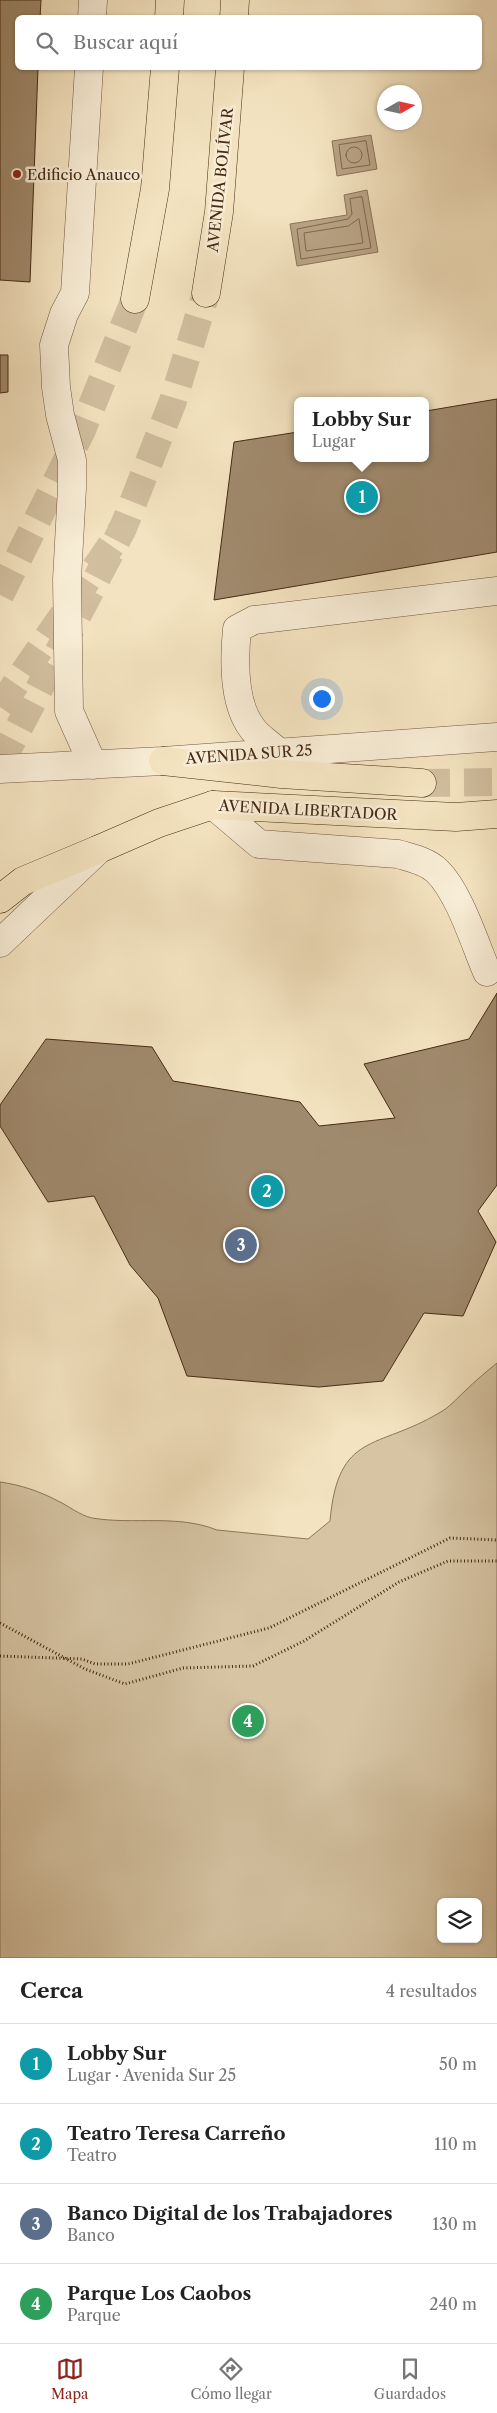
<!DOCTYPE html>
<html lang="es">
<head>
<meta charset="utf-8">
<style>
	body { margin:0; font-family:"Libre Caslon Text",serif; background:#f2f2f2; color:#222 }
	.controls { position:absolute; right:15px; bottom:15px; display:grid; overflow:hidden; border-radius:8px; box-shadow:0 1px 4px #0004 }
	.controls button { width:45px; height:45px; display:grid; place-items:center; padding:0; border:0; border-bottom:1px solid #e0e0e0; background:#fff; color:#222; font:25px sans-serif }
	.compass { position:absolute; left:377px; top:85px; width:45px; height:45px; border-radius:50%; background:#fff; box-shadow:0 1px 4px #0004; rotate:81deg }
	.you { position:absolute; left:321px; top:698px; width:18px; height:18px; margin:-12px; border:4px solid #fff; border-radius:50%; background:#1a73e8; box-shadow:0 0 0 8px #1a73e833 }
	.badge { display:grid; place-items:center; width:32px; height:32px; border-radius:50%; background:#8f2418; color:#fff; font-size:16px; font-weight:700 }
	.pin { position:absolute; translate:-50% -50%; border:2px solid #fff; box-shadow:0 1px 5px #0006 }
	.popup { position:absolute; left:294px; top:397px; width:135px; height:65px; box-sizing:border-box; display:grid; place-content:center; border-radius:8px; background:#fff; filter:drop-shadow(0 1px 4px #0005); font-size:16px; white-space:nowrap; color:#767676 }
	.popup b { font-size:19px; color:#222 }
	.popup::after { content:''; position:absolute; left:50%; top:100%; margin-left:-10px; border:10px solid transparent; border-top-color:#fff }
	.list { margin:0; padding:0; list-style:none }
	h2 { display:flex; justify-content:space-between; align-items:center; height:65px; margin:0; padding:0 20px; font-size:21px }
	h2 small { font-size:16px; font-weight:400; color:#767676 }
	.list li { display:grid; grid-template-columns:32px 1fr auto; gap:15px; align-items:center; box-sizing:border-box; height:80px; padding:0 20px; border-top:1px solid #e0e0e0 }
	.list b { display:block; font-size:19px; white-space:nowrap }
	.list p { margin:0; font-size:16px; white-space:nowrap; color:#767676 }
	.list em { font-size:16px; font-style:normal; color:#767676 }
	.icon { flex:none; width:28px; height:28px; fill:none; stroke:currentColor; stroke-width:2; stroke-linecap:round; stroke-linejoin:round }
	.map { position:relative; flex:none; width:497px; height:1958px; overflow:hidden }
	.search { position:absolute; background:#fff; box-shadow:0 1px 4px #0004; left:15px; right:15px; top:15px; height:55px; display:flex; align-items:center; gap:12px; box-sizing:border-box; padding:0 18px; border-radius:8px; color:#767676; font-size:19px }
	.sheet { height:385px; background:#fff }
	nav { display:flex; justify-content:space-around; align-items:center; box-sizing:border-box; height:70px; border-top:1px solid #e0e0e0; background:#fff; font-size:14px; color:#767676 }
	nav a { display:grid; justify-items:center; gap:2px }
	nav .on { color:#8f2418 }
	.map>svg:first-child { display:block }
	.green { fill:#d6c4a3; stroke:#8e775c; fill-rule:evenodd }
	.water { fill:#b9a486; stroke:#8b7358 }
	.lines { fill:none; stroke-linecap:round; stroke-linejoin:round }
	.shore { stroke:#80674d; stroke-width:1 }
	.building { fill:#a08a6d; stroke:#462a14 }
	.major-tunnel { stroke:#d1be9e; stroke-width:28; stroke-dasharray:28 14; stroke-linecap:butt }
	.highway-tunnel { stroke:#d1be9e; stroke-width:28; stroke-dasharray:28 14; stroke-linecap:butt }
	.minor-casing { stroke:#72583f; stroke-width:29 }
	.major-casing { stroke:#462a14; stroke-width:29 }
	.highway-casing { stroke:#462a14; stroke-width:29 }
	.path { stroke:#462a14; stroke-width:3; stroke-dasharray:1 2.5; stroke-linecap:butt }
	.minor { stroke:#f8edd6; stroke-width:28 }
	.major { stroke:#f4e3c0; stroke-width:28 }
	.highway { stroke:#f4e3c0; stroke-width:28 }
	.poi-dot { fill:#8f2418; stroke:#f8edd6; stroke-width:2 }
	.labels { text-anchor:middle; dominant-baseline:central; stroke-width:5; stroke-linejoin:round; paint-order:stroke }
	.poi-label { font-size:15px; fill:#462a14; stroke:#f8edd6; text-anchor:start }
	.street-label { font-size:15px; fill:#462a14; stroke:#f8edd6 }
</style>
</head>
<body>
<div class="map">
<svg width="497" height="1958" viewBox="0 0 497 1958">
	<rect width="100%" height="100%" fill="#f4e3c0"/>
	<filter id="stains"><feTurbulence type="fractalNoise" baseFrequency=".004" numOctaves="4"/><feColorMatrix values="0 0 0 0 .2 0 0 0 0 .09 0 0 0 0 .02 0 0 0 .5 -.17"/></filter>
	<radialGradient id="worn" r=".72"><stop offset=".6" stop-color="#630" stop-opacity="0"/><stop offset="1" stop-color="#630" stop-opacity=".3"/></radialGradient>
	<!-- green -->
	<path class="green" d="M497,1363v595h-497v-476c21,3 39,9 58,19 11,5 21,14 34,17 42,7 85,-4 125,12l91,9 22,-18c8,-90 47,-71 109,-108 11,-6 17,-14 26,-22 10,-10 21,-19 32,-28zM441,1902h37v37h-37z"/>
	<!-- water -->
	<path class="water" d="M371,135l6,34 -40,7 -5,-35z
		M367,190l11,62 -81,14 -7,-42 57,-9 -3,-20z"/>
	<g class="lines">
		<!-- shore -->
		<path class="shore" d="M366,141l4,24 -28,4 -3,-24z
			M346 155a8 8 0 1 1 16 0a8 8 0 1 1-16 0Z
			M362,197l9,51 -70,11 -4,-30 51,-10 4,-5 -2,-15z
			M359,219l4,24 -57,8 -2,-18 44,-7z"/>
	</g>
	<!-- building -->
	<path class="building" d="M0,0h41l-1,18h-22v50h20l-8,214 -30,-2z
		M0,355h8v37l-8,1z
		M497,399v153l-283,48 20,-158 64,-10v26h128v-47z
		M497,993v192l-19,26 18,31 -33,74 -39,-3 -41,68 -64,6 -132,-11 -29,-78 -28,-33 -36,-69 -46,6 -48,-76v-21l46,-66 106,8 21,34 127,21 19,24 76,-8 -31,-54 105,-25z"/>
	<g class="lines">
		<!-- major-tunnel -->
		<path class="major-tunnel" d="M0,595l82,-165 53,-131
			M0,764l123,-236 50,-127 33,-108
			M422,783l75,-1"/>
		<!-- highway-tunnel -->
		<path class="highway-tunnel" d="M0,707l123,-179"/>
		<defs>
			<path id="minor" d="M92,18l1,-18
				M89,68l-14,225 -11,21 -10,31 2,42 4,28 12,45v28l-5,91 2,132 24,54
				M278,752c-8,-8 -20,-15 -26,-24 -19,-25 -18,-69 -15,-99l17,-9 243,-29
				M0,769l163,-8 334,-24
				M213,805l46,39 139,10c13,4 29,7 39,17 22,21 38,73 50,101
				M0,943l97,-92"/>
			<path id="major" d="M169,18l1,-18
				M234,18l1,-18
				M206,293l13,-81 11,-144
				M135,299l20,-110 10,-121
				M163,761l118,13 141,9
				M97,850l62,-27 54,-18 243,12 41,-3"/>
			<path id="highway" d="M0,899l23,-18 74,-31"/>
		</defs>
		<!-- minor casing -->
		<use href="#minor" class="minor-casing"/>
		<!-- major casing -->
		<use href="#major" class="major-casing"/>
		<!-- highway casing -->
		<use href="#highway" class="highway-casing"/>
		<!-- path -->
		<path class="path" d="M0,1623l85,46 40,15 58,-16 70,-2 51,-25 95,-59 49,-21h49
			M0,1656l82,3 13,5h33l141,-36 181,-90 47,2"/>
		<!-- minor -->
		<use href="#minor" class="minor"/>
		<!-- major -->
		<use href="#major" class="major"/>
		<!-- highway -->
		<use href="#highway" class="highway"/>
	</g>
	<!-- markers -->
	<circle class="poi-dot" cx="17" cy="174" r="5"/>
	<g class="labels">
		<!-- poi labels -->
		<g class="poi-label">
			<text x="27" y="174">Edificio Anauco</text>
		</g>
		<!-- street labels -->
		<g class="street-label">
			<text transform="translate(220 180) rotate(-84)">AVENIDA BOLÍVAR</text>
			<text transform="translate(249 754) rotate(-4)">AVENIDA SUR 25</text>
			<text transform="translate(308 810) rotate(3)">AVENIDA LIBERTADOR</text>
		</g>
	</g>
	<rect width="100%" height="100%" filter="url(#stains)"/>
	<rect width="100%" height="100%" fill="url(#worn)"/>
</svg>
<div class="controls">
<button><svg class="icon" aria-label="layers" viewBox="0 0 24 24"><path d="M12 4l9 5-9 5-9-5zM3 14l9 5 9-5"/></svg></button>
</div>
<svg class="compass" viewBox="-18 -18 36 36"><path d="M0-13l5 13h-10z" fill="#e53935"/><path d="M0 13l5-13h-10z" fill="#767676"/></svg>
<div class="you"></div>
<div class="pin badge" style="left:362px;top:497px;background:#0f9aa8">1</div>
<div class="popup"><b>Lobby Sur</b>Lugar</div>
<div class="pin badge" style="left:267px;top:1191px;background:#0f9aa8">2</div>
<div class="pin badge" style="left:241px;top:1245px;background:#5c6f8a">3</div>
<div class="pin badge" style="left:248px;top:1721px;background:#2e9e5b">4</div>
<div class="search"><svg class="icon" aria-label="search" viewBox="0 0 24 24"><circle cx="10" cy="10" r="6"/><path d="M15 15l6 6"/></svg>Buscar aquí</div>
</div>
<section class="sheet">
<h2>Cerca<small>4 resultados</small></h2>
<ul class="list">
<li><span class="badge" style="background:#0f9aa8">1</span><div><b>Lobby Sur</b><p>Lugar · Avenida Sur 25</p></div><em>50 m</em></li>
<li><span class="badge" style="background:#0f9aa8">2</span><div><b>Teatro Teresa Carreño</b><p>Teatro</p></div><em>110 m</em></li>
<li><span class="badge" style="background:#5c6f8a">3</span><div><b>Banco Digital de los Trabajadores</b><p>Banco</p></div><em>130 m</em></li>
<li><span class="badge" style="background:#2e9e5b">4</span><div><b>Parque Los Caobos</b><p>Parque</p></div><em>240 m</em></li>
</ul>
</section>
<nav>
<a class="on"><svg class="icon" aria-label="map" viewBox="0 0 24 24"><path d="M3 6l6-2 6 2 6-2v14l-6 2-6-2-6 2zM9 4v14M15 6v14"/></svg>Mapa</a>
<a><svg class="icon" aria-label="directions" viewBox="0 0 24 24"><path d="M12 3l9 9-9 9-9-9zM9 14v-3h6M13 9l2 2-2 2"/></svg>Cómo llegar</a>
<a><svg class="icon" aria-label="saved" viewBox="0 0 24 24"><path d="M7 4h10v16l-5-4-5 4z"/></svg>Guardados</a>
</nav>
</body>
</html>
